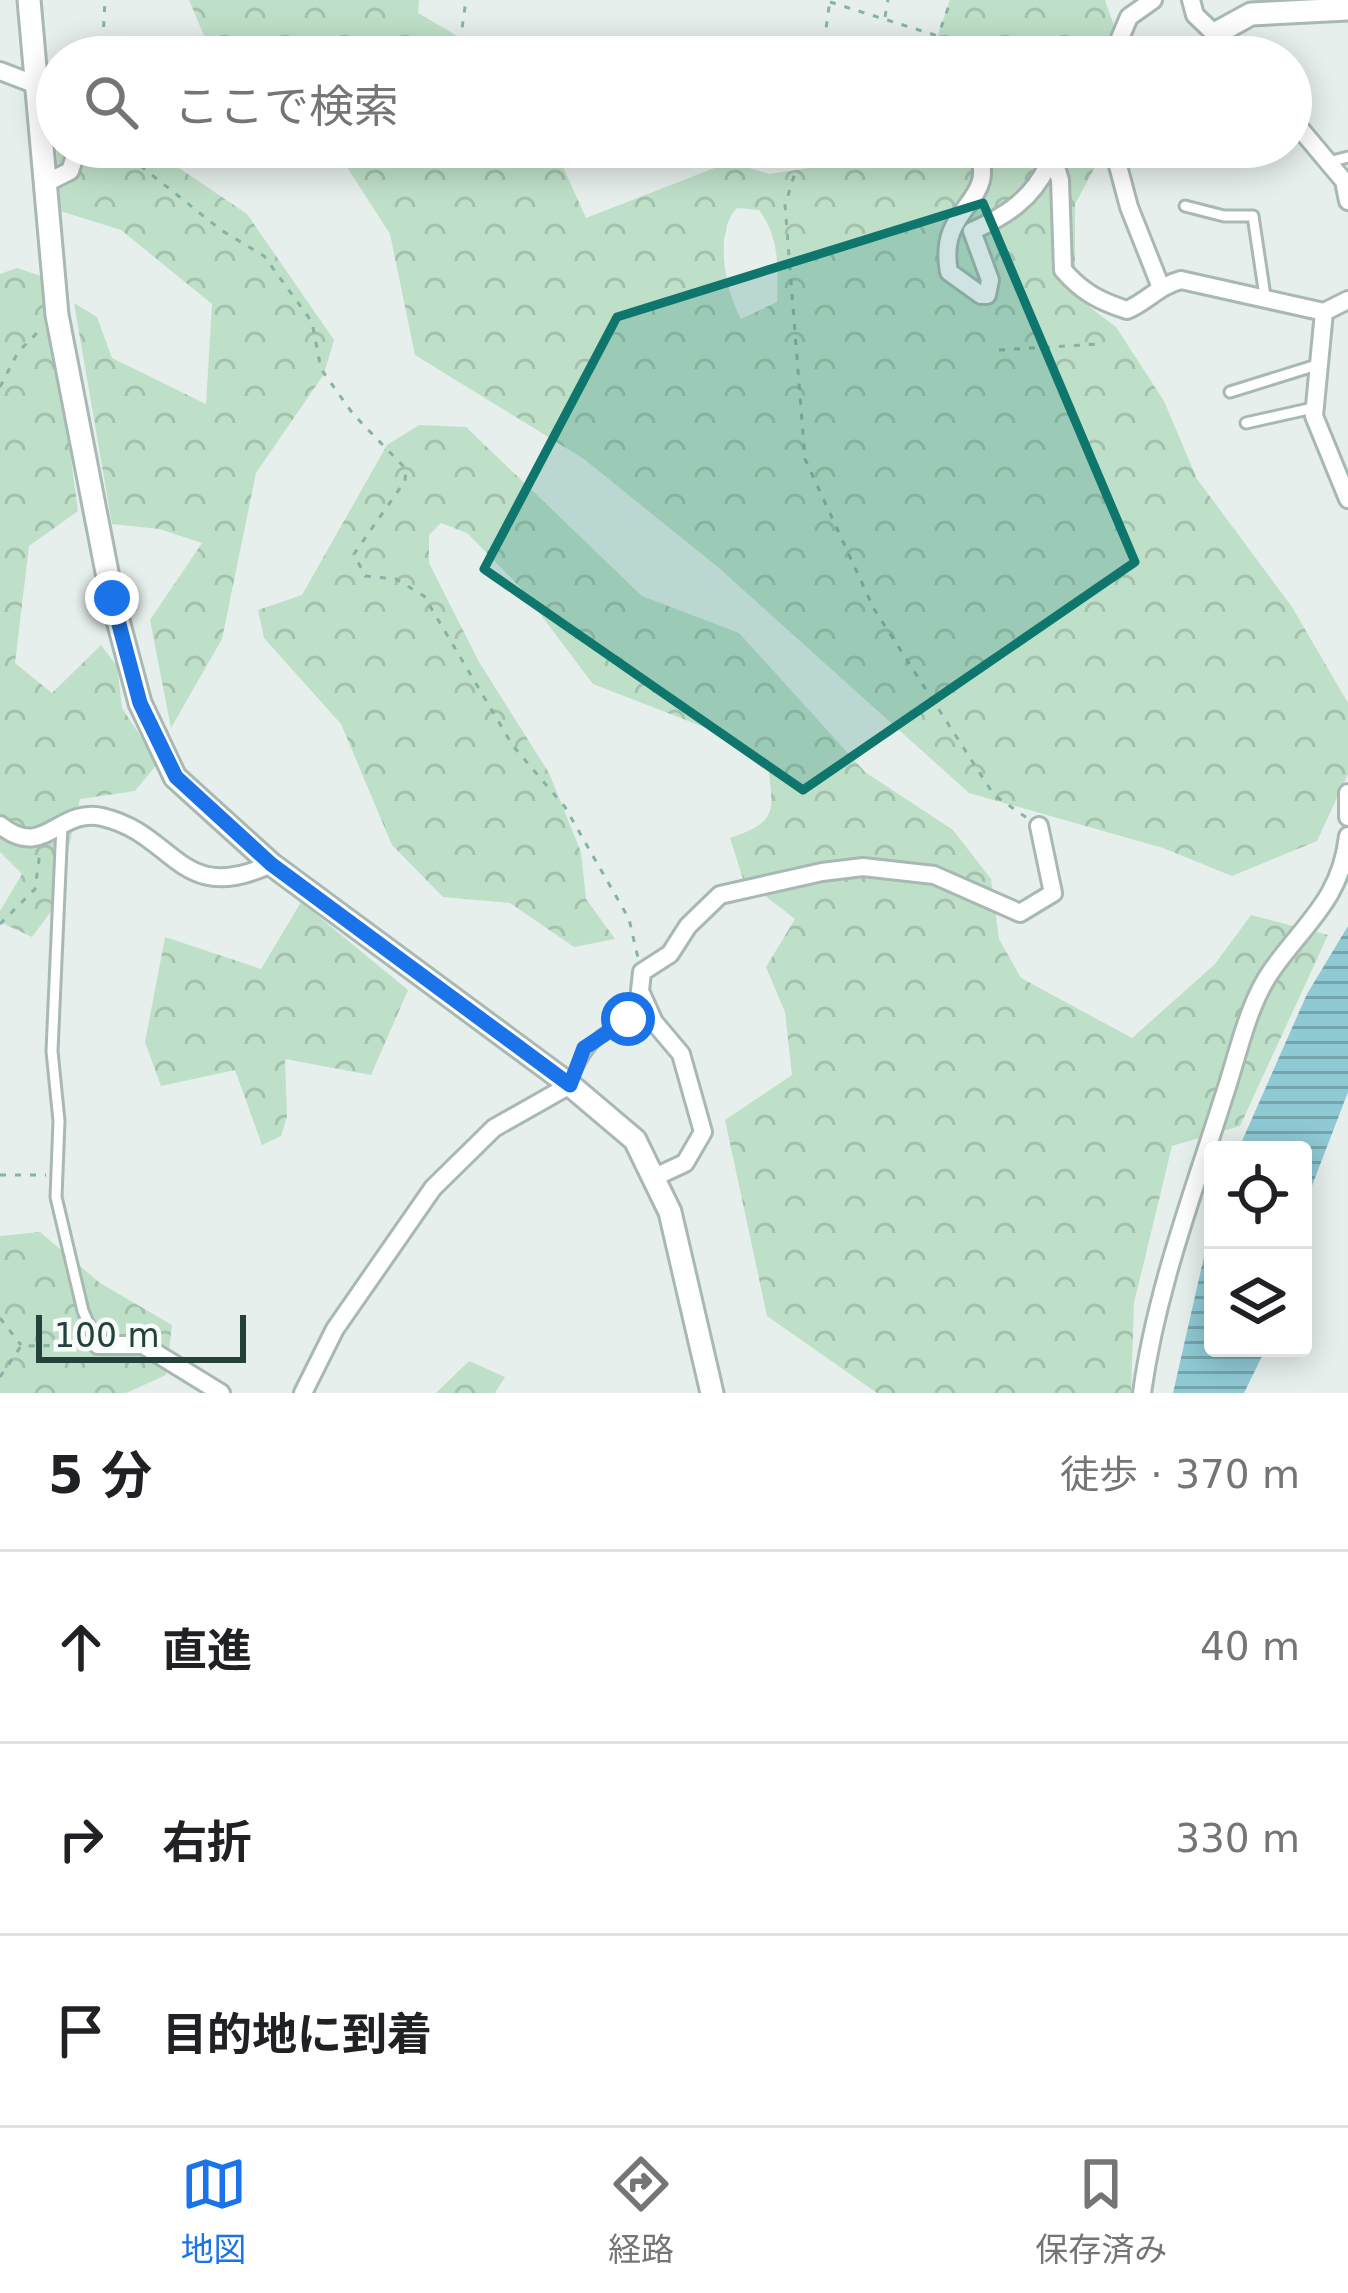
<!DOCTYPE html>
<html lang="ja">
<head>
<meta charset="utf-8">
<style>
	body { margin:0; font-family:"DejaVu Sans","Noto Sans JP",sans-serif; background:#f2f2f2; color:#202124 }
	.controls { position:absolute; right:36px; bottom:36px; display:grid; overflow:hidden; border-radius:12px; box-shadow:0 6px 30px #0003 }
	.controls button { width:108px; height:108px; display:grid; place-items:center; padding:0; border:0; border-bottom:3px solid #e0e0e0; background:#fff; color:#202124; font:60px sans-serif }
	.scale { position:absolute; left:36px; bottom:30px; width:210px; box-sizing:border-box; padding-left:12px; border:6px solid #24423a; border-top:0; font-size:33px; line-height:42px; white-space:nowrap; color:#24423a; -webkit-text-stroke:9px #f7fbf9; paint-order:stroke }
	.stop { position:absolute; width:36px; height:36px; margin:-27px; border:9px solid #1a73e8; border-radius:50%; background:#fff }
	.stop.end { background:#1a73e8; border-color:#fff; box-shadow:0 3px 12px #0008 }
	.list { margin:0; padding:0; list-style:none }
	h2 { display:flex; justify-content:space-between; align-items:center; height:156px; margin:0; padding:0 48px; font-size:51px }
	h2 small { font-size:39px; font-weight:400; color:#757577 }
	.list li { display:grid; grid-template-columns:78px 1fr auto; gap:36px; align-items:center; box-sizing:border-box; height:192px; padding:0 48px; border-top:3px solid #e0e0e0 }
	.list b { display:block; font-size:45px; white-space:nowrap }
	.list em { font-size:39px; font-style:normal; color:#757577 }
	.icon { flex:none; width:66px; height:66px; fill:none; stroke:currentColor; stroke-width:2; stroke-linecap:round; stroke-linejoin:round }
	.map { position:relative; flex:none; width:1348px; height:1393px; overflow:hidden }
	.search { position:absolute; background:#fff; box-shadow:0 6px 30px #0003; left:36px; right:36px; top:36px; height:132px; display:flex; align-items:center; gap:30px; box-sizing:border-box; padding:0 42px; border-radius:66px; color:#757577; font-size:45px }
	.sheet { height:732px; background:#fff }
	nav { display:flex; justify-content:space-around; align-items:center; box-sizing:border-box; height:168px; border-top:3px solid #e0e0e0; background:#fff; font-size:33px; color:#757577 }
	nav a { display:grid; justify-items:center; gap:6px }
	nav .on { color:#1a73e8 }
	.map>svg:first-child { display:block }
	.forest { fill:url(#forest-crowns); fill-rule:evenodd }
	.water { fill:url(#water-rules) }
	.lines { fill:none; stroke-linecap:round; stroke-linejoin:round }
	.service-casing { stroke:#a8b8b2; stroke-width:15 }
	.minor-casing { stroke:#a8b8b2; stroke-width:22 }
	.tertiary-casing { stroke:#a8b8b2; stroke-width:27 }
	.path { stroke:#86b3a5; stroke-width:3; stroke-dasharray:6 9; stroke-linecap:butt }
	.service { stroke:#fff; stroke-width:9 }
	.minor { stroke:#fff; stroke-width:16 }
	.tertiary { stroke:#fff; stroke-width:21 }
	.route { stroke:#1a73e8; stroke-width:15 }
	.marked { fill:#0f766e; fill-opacity:0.2; stroke:#0f766e; stroke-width:9; stroke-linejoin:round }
</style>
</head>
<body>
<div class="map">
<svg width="1348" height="1393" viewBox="0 0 1348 1393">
	<defs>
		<pattern id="forest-crowns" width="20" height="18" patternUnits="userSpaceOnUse" patternTransform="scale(3)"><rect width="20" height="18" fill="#bfe0c8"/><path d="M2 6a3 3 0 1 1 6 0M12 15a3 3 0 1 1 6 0" fill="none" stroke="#a4c1ad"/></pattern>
		<pattern id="water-rules" width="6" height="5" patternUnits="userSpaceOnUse" patternTransform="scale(3)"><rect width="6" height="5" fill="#8ec9d4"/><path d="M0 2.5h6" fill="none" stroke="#74a5ad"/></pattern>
	</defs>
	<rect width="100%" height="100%" fill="#e6efeb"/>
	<!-- forest -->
	<path class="forest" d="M189,0h230l-1,13 75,44h-280z
		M950,0h155l9,26 -2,31h-182z
		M56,137l1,10h91l99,67 87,126 -10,34 -68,99 -34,166 -51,89 -21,-108 52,-77 -43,-14 -47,-5 -38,-221 23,14 15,41 94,46 6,-100 -91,-74 -61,-19z
		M334,147h220l32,71 144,-56 39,12 105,-16 5,-11h227l-31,57v92l41,31 48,74 33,78 95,128 56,96v71l-31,67 -85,35 -69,-28 -194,-55 -250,-225 -135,-109 -169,-104 -25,-121zM737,208l22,2c21,28 19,58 18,92l-36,17c-15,-27 -28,-87 -4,-111z
		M17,268l30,10 31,233 -49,35 -14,117 37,30 49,-48 16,21 5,42 36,55 -23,28 -55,8 -25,107 -23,31 -32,-15v-11l22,-37 -22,-22v-578z
		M419,425l47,2 176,169 97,37 126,139 88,58 38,49 8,60 22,39 111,60 83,-74 36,-49 77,20 -88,191 -68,20 -38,157 -3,90h-254l-110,-77 -42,-196 67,-45 -7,-63 -19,-45 29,-48 -52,-40 -13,-41c49,-17 43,-26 38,-74l-28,-23 -147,-57 -74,-98 -52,-53 -26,-10 -12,12v28l50,99 70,111 32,79 5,47 29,40 -41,8 -64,-44 -67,-6 -51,-52 -51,-121 -77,-86 -6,-28 44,-15 85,-150z
		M301,902l107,88 -37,85 -86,-16 2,58 -6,19 -19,9 -27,-75 -74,16 -16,-44 20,-105 96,32z
		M40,1232l60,51 72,42 -6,50 -40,18h-126v-157z
		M469,1361l36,16 -10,16h-59z"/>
	<!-- water -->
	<path class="water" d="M1348,926v166l-45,117v-59h-65l69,-156z
		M1213,1217v131h53l-22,45h-71z"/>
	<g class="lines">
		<defs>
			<path id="service" d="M1328,162l20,-5
				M1185,206l39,10h29l12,80
				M1230,392l90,-28
				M1246,423l67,-15
				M62,825l-10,226 7,70 -3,76 27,114 15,34
				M571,1081c15,-39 40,-64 83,-59"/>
			<path id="minor" d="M1191,0l4,15 44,42
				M1112,57l17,-40 24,-17
				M0,71l34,13
				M1291,118l53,63 4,20
				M976,147c26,57 -40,57 -27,125l32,23h6l3,-15 -18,-49c34,-15 60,-32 76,-66l8,2 4,13 3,90c19,22 36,31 64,40 21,-9 31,-24 54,-30l143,32 24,-12
				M1113,147l16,60 31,78
				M44,184l26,-13 8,-24
				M1324,312l-10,104 34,83
				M1348,793v24
				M0,825c44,36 58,-18 102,-8 74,17 77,90 169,47
				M657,1176l28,-13 18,-31 -22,-78 -27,-32 -14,-31 2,-19 28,-18 18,-28 32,-31 102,-23 41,-5 71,8 86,38 33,-20 -14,-67
				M98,1345h45l78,48
				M303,1393l32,-64 98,-141 61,-60 76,-43
				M1142,1393c14,-102 50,-196 81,-294 14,-40 24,-94 49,-129 33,-47 69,-71 76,-134"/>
			<path id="tertiary" d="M29,0l28,315 55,283 28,105 35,74 96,87 299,221 65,55 35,72 42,181
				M1218,32l33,-18 97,-5"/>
		</defs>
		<!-- service casing -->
		<use href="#service" class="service-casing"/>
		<!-- minor casing -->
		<use href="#minor" class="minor-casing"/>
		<!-- tertiary casing -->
		<use href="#tertiary" class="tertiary-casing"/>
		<!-- path -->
		<path class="path" d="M830,2l108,34
			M885,17l3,-17
			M102,57l3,-57
			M458,57l8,-57
			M822,57l8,-57
			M939,57l-1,-21 13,-36
			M117,147l104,83 43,26 48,66 9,47 32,45 53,55 -1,12 -51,73 11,22 31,3 28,17 89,150 52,61 64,112 9,39
			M660,147l33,7 28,-7
			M803,147l-18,58 20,254 69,150 120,186 33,23
			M999,350l100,-6
			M0,387l18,-35 24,-24
			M0,924l35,-35 5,-37
			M0,1175h46
			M0,1318l21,27
			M0,1377l21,-31 63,-1"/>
		<!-- service -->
		<use href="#service" class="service"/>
		<!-- minor -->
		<use href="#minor" class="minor"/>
		<!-- tertiary -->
		<use href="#tertiary" class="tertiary"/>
	</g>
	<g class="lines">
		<!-- route -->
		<path class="route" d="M112,598l28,105 36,74 95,87 299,221 14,-37 44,-29"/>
	</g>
	<!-- marked area -->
	<path class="marked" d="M983,203l152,359 -332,228 -319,-221 133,-252z"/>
</svg>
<div class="controls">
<button><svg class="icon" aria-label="locate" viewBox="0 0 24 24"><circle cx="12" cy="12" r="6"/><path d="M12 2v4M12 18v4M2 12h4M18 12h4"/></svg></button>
<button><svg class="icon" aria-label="layers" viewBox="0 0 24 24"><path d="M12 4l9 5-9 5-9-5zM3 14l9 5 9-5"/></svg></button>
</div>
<div class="scale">100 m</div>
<div class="stop" style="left:628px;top:1019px"></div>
<div class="stop end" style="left:112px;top:598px"></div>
<div class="search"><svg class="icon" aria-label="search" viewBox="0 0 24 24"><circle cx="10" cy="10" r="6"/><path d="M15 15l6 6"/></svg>ここで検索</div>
</div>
<section class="sheet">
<h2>5 分<small>徒歩 · 370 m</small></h2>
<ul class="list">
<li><svg class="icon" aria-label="ahead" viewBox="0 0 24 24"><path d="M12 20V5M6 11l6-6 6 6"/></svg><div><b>直進</b></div><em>40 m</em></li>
<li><svg class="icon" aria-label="right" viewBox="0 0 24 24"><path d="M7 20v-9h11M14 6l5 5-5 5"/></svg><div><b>右折</b></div><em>330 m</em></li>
<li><svg class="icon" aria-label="arrive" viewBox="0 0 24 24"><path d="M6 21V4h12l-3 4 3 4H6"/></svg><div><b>目的地に到着</b></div></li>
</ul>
</section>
<nav>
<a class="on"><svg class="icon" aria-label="map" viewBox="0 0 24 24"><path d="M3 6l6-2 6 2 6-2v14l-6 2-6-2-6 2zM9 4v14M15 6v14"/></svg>地図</a>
<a><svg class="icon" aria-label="directions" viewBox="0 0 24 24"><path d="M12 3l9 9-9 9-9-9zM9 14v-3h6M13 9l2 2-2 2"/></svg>経路</a>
<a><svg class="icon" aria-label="saved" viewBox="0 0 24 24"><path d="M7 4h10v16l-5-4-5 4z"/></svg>保存済み</a>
</nav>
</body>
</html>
